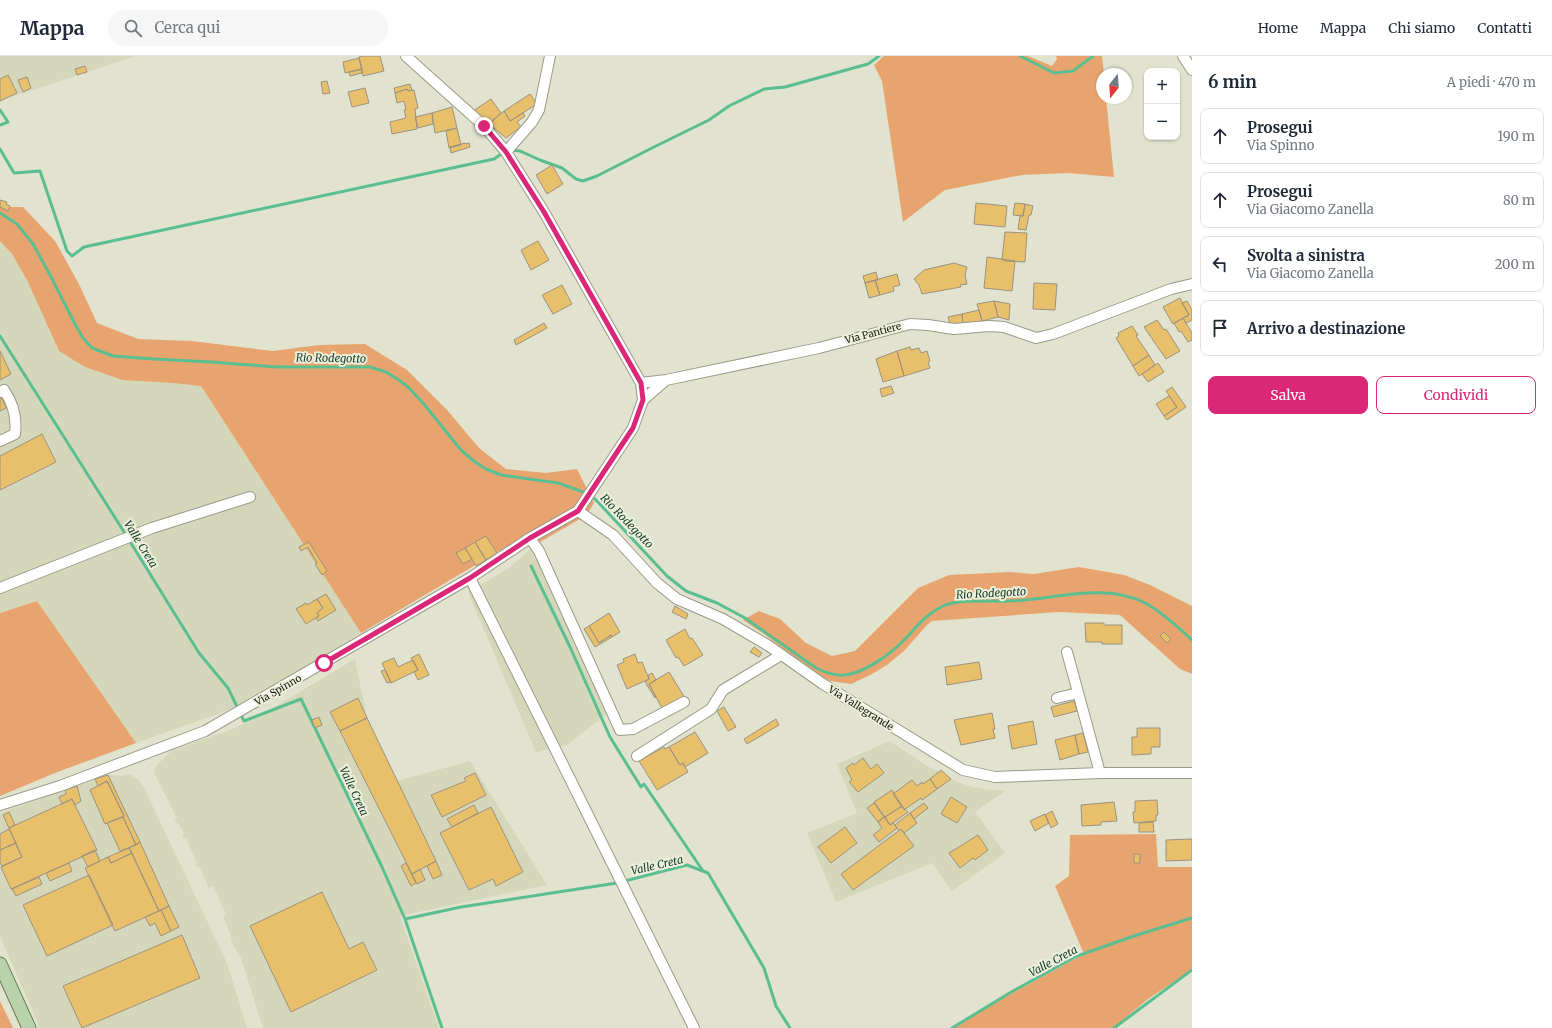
<!DOCTYPE html>
<html lang="it">
<head>
<meta charset="utf-8">
<style>
	body { margin:0; font-family:Merriweather,serif; background:#f6f6f7; color:#1f2937 }
	.controls { position:absolute; right:12px; top:12px; display:grid; overflow:hidden; border-radius:8px; box-shadow:0 1px 3px #0004 }
	.controls button { width:36px; height:36px; display:grid; place-items:center; padding:0; border:0; border-bottom:1px solid #e0e1e3; background:#fff; color:#1f2937; font:20px sans-serif }
	.compass { position:absolute; left:1096px; top:12px; width:36px; height:36px; border-radius:50%; background:#fff; box-shadow:0 1px 3px #0004; rotate:197deg }
	.stop { position:absolute; width:12px; height:12px; margin:-9px; border:3px solid #db2777; border-radius:50%; background:#fff }
	.stop.end { background:#db2777; border-color:#fff; box-shadow:0 1px 4px #0008 }
	.list { margin:0; padding:0; list-style:none }
	h2 { display:flex; justify-content:space-between; align-items:center; height:52px; margin:0; padding:0 16px; font-size:17px }
	h2 small { font-size:13px; font-weight:400; color:#747a83 }
	.list li { display:grid; grid-template-columns:26px 1fr auto; gap:12px; align-items:center; box-sizing:border-box; height:56px; margin:0 8px 8px; padding:0 8px; border:1px solid #e0e1e3; border-radius:8px }
	.list b { display:block; font-size:15px; white-space:nowrap }
	.list p { margin:0; font-size:13px; white-space:nowrap; color:#747a83 }
	.list em { font-size:13px; font-style:normal; color:#747a83 }
	.actions { display:flex; gap:8px; padding:12px 16px }
	.actions a { flex:1; padding:9px 0; border:1px solid #db2777; border-radius:8px; text-align:center; font-size:14px; color:#db2777 }
	.actions .main { background:#db2777; color:#fff }
	.icon { flex:none; width:22px; height:22px; fill:none; stroke:currentColor; stroke-width:2; stroke-linecap:round; stroke-linejoin:round }
	.map { position:relative; flex:none; width:1192px; height:972px; overflow:hidden }
	header { display:flex; align-items:center; gap:24px; box-sizing:border-box; height:56px; padding:0 20px; background:#fff; border-bottom:1px solid #e0e1e3 }
	header strong { font-size:19px }
	nav { display:flex; gap:22px; margin-inline-start:auto; font-size:14px }
	.search { width:280px; height:36px; background:#f6f6f7; display:flex; align-items:center; gap:10px; box-sizing:border-box; padding:0 14px; border-radius:22px; color:#747a83; font-size:15px }
	main { display:flex }
	aside { flex:1; background:#fff }
	.map>svg:first-child { display:block }
	.built { fill:#d5d7bb }
	.green { fill:#e8a46f }
	.lines { fill:none; stroke-linecap:round; stroke-linejoin:round }
	.stream { stroke:#5bbe91; stroke-width:3 }
	.building { fill:#e8bf6a; stroke:#9b9281 }
	.minor-casing { stroke:#9a9b88; stroke-width:12 }
	.major-casing { stroke:#627e52; stroke-width:15 }
	.minor { stroke:#fff; stroke-width:10 }
	.major { stroke:#b8d2ac; stroke-width:13 }
	.route { stroke:#db2777; stroke-width:5 }
	.labels { text-anchor:middle; dominant-baseline:central; stroke-width:4; stroke-linejoin:round; paint-order:stroke }
	.street-label { font-size:10px; fill:#191912; stroke:#eef0db }
	.water-label { font-size:11px; font-style:italic; fill:#16402e; stroke:#eef0db }
</style>
</head>
<body>
<header>
<strong>Mappa</strong>
<div class="search"><svg class="icon" aria-label="search" viewBox="0 0 24 24"><circle cx="10" cy="10" r="6"/><path d="M15 15l6 6"/></svg>Cerca qui</div>
<nav><a>Home</a><a>Mappa</a><a>Chi siamo</a><a>Contatti</a></nav>
</header>
<main>
<div class="map">
<svg width="1192" height="972" viewBox="0 0 1192 972">
	<rect width="100%" height="100%" fill="#e1e3ce"/>
	<!-- built -->
	<path class="built" d="M0,0h135l-135,45z
		M0,185l12,13 15,26 32,71 114,32 28,3 160,247 -114,69 -24,10 -87,31 -99,-142 -37,12z
		M535,489l78,164 -46,36 -31,7 -68,-160 41,-24z
		M355,603l12,59 30,63 73,-20 77,124 -147,31 39,112h-176l-22,-70 -10,-17v-5l-8,-20 3,-2 -13,-28 -4,2 -9,-20 -5,-3 2,-2 -11,-25 -4,1 2,-6 -5,-9 -5,-3 3,-3 -23,-45 2,-7 16,-16 58,-20 26,-12z
		M890,685l34,23 31,17 17,6 19,3 14,1 -30,21 30,41 -53,38 -20,-28 -96,39 -29,-69 50,-20 -20,-49z
		M129,718l10,6 5,8 83,175 20,65h-207l-40,-92v-123l108,-38 14,1z"/>
	<!-- green -->
	<path class="green" d="M884,0h144l24,10 5,-7 -1,-3h46l2,18h-2v24h4l8,79 -46,-4 -46,2 -77,15 -42,32 -21,-141 -8,-16z
		M0,151h23l32,34 24,43 18,39 41,16 54,2 81,10 46,-6 46,-1 42,26 41,41 31,37 27,21 40,4 31,-4 17,34 -7,11 -7,5 -45,26 -36,6 -138,82 -160,-247 -28,-3 -50,-3 -38,-13 -26,-16 -32,-71 -15,-26 -12,-13z
		M1079,511l45,8 26,10 42,21v68l-12,-5 -60,-54 -61,-3 -127,9 -5,4 -23,26 -17,14 -15,9 -21,10 -21,-3 -18,-10 -48,-37 -21,-14 16,-9 21,8 26,24 26,13 23,-5 63,-63 31,-13 61,-3 24,2z
		M37,545l99,142 -81,30 -55,23v-183z
		M1156,778l2,33h34v103l-44,29 -35,29h-162l67,-38 66,-36 -29,-68 14,-10 1,-41z
		M0,945l13,27h-13z"/>
	<g class="lines">
		<!-- stream -->
		<path class="stream" d="M1020,0l34,17 19,-2 20,-15
			M0,54l8,12 -8,3
			M0,93l14,24 26,-2 27,80 5,5 12,-9 410,-88 10,-7
			M511,94l9,1 20,9 22,8 14,11 7,2 14,-5 55,-28 57,-28 20,-14 35,-17 21,-2 83,-23 11,-8
			M0,157l17,11 16,20 16,29 27,53 7,12 9,10 21,8 41,3 57,3 66,5h93l16,5 13,8 10,8 14,15 38,47 14,12 11,7 15,6 57,8 31,11 8,7 70,75 19,15 31,12 28,15 71,50c8,4 19,8 29,7 19,-2 44,-20 57,-33 14,-14 22,-27 41,-36 17,-8 50,-4 69,-5 43,-2 95,-19 135,3 16,9 31,23 45,36
			M0,280l126,199
			M129,484l70,113 29,35 16,33 57,-22 81,168 23,52 37,109
			M531,510l39,81 40,90 31,50 3,-3 59,87
			M405,863l56,-12 156,-24 70,-18 21,8 56,95 12,38 14,22
			M952,972l61,-37 64,-35 57,-20 58,-18
			M1114,972l78,-58"/>
	</g>
	<!-- building -->
	<path class="building" d="M362,0h18l4,15 -21,5 -4,-19z
		M359,2l3,11 -17,4 -2,-11z
		M85,10l2,6 -10,3 -2,-6z
		M362,13v4l-12,3 -1,-4z
		M8,19l9,18 -17,8v-22z
		M27,21l4,11 -8,4 -5,-12z
		M327,25l3,12 -7,1 -2,-12z
		M410,28l2,6 -4,1 -1,-2 -12,4 -1,-5z
		M365,32l4,15 -17,4 -4,-15z
		M407,33l1,2 6,-1 4,18 -3,1 2,20 -25,5 -2,-12 16,-4 -2,-8h2l-2,-9 -7,2 -2,-10z
		M530,38l7,10 -27,17 -6,-10z
		M491,43l10,14 -12,11 -16,-13z
		M452,51l5,21 -22,5 -3,-20z
		M504,55l6,10 13,-8 2,3 -8,6 4,5 -15,11 -17,-14z
		M432,57l1,11 -15,4 -3,-11z
		M457,72l4,17 -12,3 -3,-17z
		M465,87l1,1 3,-1 1,4 -19,6 -1,-6z
		M552,109l11,19 -16,10 -11,-19z
		M0,144l7,2 -1,2 4,2 -2,5 -8,-4z
		M976,147l31,3 -2,21 -31,-3z
		M1015,147l10,1 -2,12 -10,-1z
		M1025,148l8,2 -2,9h-2l-3,15 -8,-1 2,-13h3z
		M1005,176l22,1 -2,29 -20,-1 -3,-2z
		M538,185l11,19 -18,10 -10,-20z
		M987,201l28,4 -3,30 -28,-3z
		M954,207l13,4 -2,8 2,9 -7,1 1,2 -39,7 -3,-9 -5,-6 10,-9z
		M876,216l2,8 -13,3 -2,-7z
		M897,218l3,11 -7,2 1,4 -14,4 -5,-15z
		M875,224l5,15 -11,3 -4,-15z
		M1034,227l23,1 -2,26 -22,-1z
		M562,229l10,19 -19,10 -11,-19z
		M1180,242l9,17 -16,9 -10,-17z
		M994,245l16,3 -1,16 -11,-3z
		M994,245l4,16 -16,4 -5,-17z
		M1187,245l5,9v10l-6,3 -3,-5 6,-3 -7,-12z
		M979,254l3,11 -19,4 -1,-11z
		M962,258l1,11 -13,-1 -2,-7z
		M1183,262l9,15v7l-4,2 -7,-11 -2,1 -5,-9z
		M1157,264l7,10 2,-1 14,22 -14,8 -22,-32z
		M544,267l3,5 -31,17 -2,-5z
		M1132,270l6,9 -2,1 13,19 -16,11 -17,-28 3,-2 -1,-3z
		M910,291l1,3 8,-2 2,5 6,-2 3,10 -2,1 2,6 -26,8 -7,-25z
		M0,295l11,23 -11,6z
		M897,295l7,25 -21,6 -7,-23z
		M1149,299l6,10 -16,11 -6,-10z
		M1158,307l6,9 -16,10 -6,-8z
		M891,330l3,7 -12,4 -2,-8z
		M1172,331l14,20 -19,13 -3,-4 13,-9 -11,-16z
		M1169,340l8,11 -13,9 -8,-12z
		M2,342l4,10 -6,3v-12z
		M42,378l14,28 -56,28v-34z
		M486,480l11,17 -11,7 -11,-18z
		M309,486l18,29 -5,4 -7,-11 2,-1 -9,-16 -7,4 -2,-4z
		M475,486l11,18 -10,6 -11,-18z
		M465,492l7,11 -9,5 -7,-11z
		M326,538l10,16 -18,11 -2,-3 3,-2 -2,-3 6,-5 -6,-9z
		M317,543l6,9 -6,5 2,3 -13,8 -10,-15 10,-6 1,2z
		M675,550l13,8 -2,5 -14,-7z
		M609,557l11,19 -8,5 -1,-2 -12,8 -10,-17z
		M1085,567h19v2h18v19h-20v-2h-16z
		M589,570l10,17 12,-8 1,2 -17,10 -11,-18z
		M685,573l5,10 2,-1 11,17 -19,11 -6,-9 -2,1 -10,-18z
		M1164,576l7,7 -4,4 -7,-7z
		M754,591l8,6 -3,4 -9,-5z
		M419,598l10,21 -11,5 -4,-8 4,-2 -7,-12z
		M635,598l3,9 4,-1 7,17 -22,10 -10,-24 7,-3 -1,-3z
		M394,602l4,9 15,-7 5,10 -27,13 -9,-20z
		M979,606l3,17 -35,6 -2,-18z
		M385,614l6,12 -4,1 -6,-12z
		M669,616l16,26 -22,12 -14,-26z
		M652,617l4,7 -7,4 7,13 -1,1 -10,-16 4,-3 -1,-4z
		M358,642l9,20 -27,13 -10,-19z
		M1074,645l3,10 -23,6 -3,-10z
		M724,651l12,20 -8,4 -11,-20z
		M992,657l3,16h-2l2,9 -34,7 -7,-25z
		M319,661l3,8 -7,3 -3,-8z
		M367,662l69,143 -24,13 -72,-143z
		M776,663l3,6 -32,19 -3,-5z
		M1033,665l4,23 -25,5 -4,-23z
		M1137,672h23v19h-9v7l-19,1v-18h5z
		M695,676l13,21 -23,14 -2,-4 -3,2 -11,-18z
		M1083,677l5,19 -9,2 -4,-19z
		M1075,679l4,19 -19,6 -5,-20z
		M664,691l1,2 4,-2 11,18 3,-2 5,9 -31,18 -18,-29z
		M863,702l8,11 6,-5 7,9 -26,19 -9,-10 3,-2 -6,-12 7,-5 1,2z
		M941,714l10,9 -14,10 -7,-10z
		M475,717l11,22 -44,22 -11,-22 35,-14 -2,-3z
		M108,719l32,67 -4,3 -13,-28 1,-1 -17,-35 -9,5 -3,-7z
		M930,723l7,10 -15,11 -1,-2 -17,12 -11,-16 19,-14 5,6 5,-4 1,2z
		M107,725l17,35 -19,8 -15,-34z
		M77,730l4,15 -6,4 -3,-6 -10,5 -3,-7 7,-3 -1,-4z
		M892,734l10,16 -17,11 -11,-15z
		M951,741l16,10 -10,16 -16,-9z
		M72,743l25,51 -86,39 -10,-22 21,-10 -13,-29z
		M1157,744l1,15h-2v6l-22,2 -1,-11h2v-11z
		M1114,746l3,19 -16,1v3l-19,1 -1,-21z
		M874,747l10,14 -6,5 -11,-14z
		M924,747l4,5 -14,11 -4,-6z
		M474,749l4,8 -26,14 -5,-8z
		M902,750l6,6 -18,13 -5,-8z
		M491,751l32,65 -27,14 -3,-7 -24,11 -29,-57z
		M1052,755l6,13 -7,4 -6,-13z
		M9,756l6,13 -6,3 -6,-13z
		M910,757l7,10 -13,10 -3,-4 -2,2 -4,-6z
		M1045,758l4,9 -14,8 -5,-10z
		M123,761l13,28 -16,6 -13,-28z
		M884,761l6,8 3,-2 4,5 -18,14 -6,-7 9,-7 -4,-6z
		M1153,766l1,10h-15v-9z
		M845,771l12,16 -26,20 -13,-16z
		M9,773l7,14 -16,7v-16z
		M901,773l13,17 -61,44 -12,-16z
		M978,779l10,15 -13,10 -2,-2 -13,10 -11,-15z
		M1192,783v21l-26,1v-21z
		M140,786l29,64 -10,5 -30,-63z
		M15,787l7,14 -20,9 -2,-3v-13z
		M129,792l3,5 -21,10 -3,-6z
		M95,794l5,11 -12,6 -6,-11z
		M132,797l27,58 -44,20 -30,-63 23,-11 3,6z
		M1134,798h6v9h-6z
		M436,805l6,14 -9,4 -6,-13z
		M69,807l3,8 -22,10 -4,-8z
		M406,807l10,20 -5,3 -10,-20z
		M420,813l5,11 -8,4 -5,-10z
		M89,819l24,50 -66,31 -24,-51z
		M39,821l3,7 -26,12 -4,-7z
		M322,836l27,57 14,-7 14,28 -86,42 -41,-86z
		M169,850l10,21 -8,4 -10,-21z
		M161,854l10,21 -10,5 -6,-13 -5,3 -5,-9z
		M182,879l18,43 -118,50 -19,-42z"/>
	<g class="lines">
		<defs>
			<path id="minor" d="M1183,0l9,14
				M506,96l26,-30 7,-12 11,-54
				M641,327l25,-3 153,-32 91,-24 18,1 26,4 35,-3 15,1 32,11 17,-4 118,-45 21,-5
				M0,336l4,-2c9,13 13,28 11,44l-15,7
				M643,344l23,-20
				M578,455l35,24 44,48 20,16 46,20 46,27 54,38 140,86 32,7 105,-4h92
				M530,482l9,13 81,179 13,-1 51,-27
				M470,522l224,450
				M0,532l152,-60 98,-31
				M1067,596l33,121
				M1057,642l21,-5
				M637,700l74,-47 12,-19 58,-35
				M0,749l60,-19 145,-55 265,-153 60,-40 48,-27 55,-83 10,-28 -2,-17 -97,-171 -38,-60 -22,-26 -78,-70"/>
			<path id="major" d="M0,908l29,64"/>
		</defs>
		<!-- minor casing -->
		<use href="#minor" class="minor-casing"/>
		<!-- major casing -->
		<use href="#major" class="major-casing"/>
		<!-- minor -->
		<use href="#minor" class="minor"/>
		<!-- major -->
		<use href="#major" class="major"/>
	</g>
	<g class="lines">
		<!-- route -->
		<path class="route" d="M324,607l146,-85 60,-40 48,-27 55,-83 10,-28 -2,-17 -97,-171 -38,-60 -22,-26"/>
	</g>
	<g class="labels">
		<!-- street labels -->
		<g class="street-label">
			<text transform="translate(873 277) rotate(-15)">Via Pantiere</text>
			<text transform="translate(278 634) rotate(-30)">Via Spinno</text>
			<text transform="translate(861 652) rotate(32)">Via Vallegrande</text>
		</g>
		<!-- water labels -->
		<g class="water-label">
			<text transform="translate(331 302) rotate(1)">Rio Rodegotto</text>
			<text transform="translate(627 465) rotate(46)">Rio Rodegotto</text>
			<text transform="translate(141 488) rotate(58)">Valle Creta</text>
			<text transform="translate(991 537) rotate(-3)">Rio Rodegotto</text>
			<text transform="translate(354 735) rotate(65)">Valle Creta</text>
			<text transform="translate(657 809) rotate(-13)">Valle Creta</text>
			<text transform="translate(1053 905) rotate(-28)">Valle Creta</text>
		</g>
	</g>
</svg>
<div class="controls">
<button>+</button>
<button>−</button>
</div>
<svg class="compass" viewBox="-18 -18 36 36"><path d="M0-13l5 13h-10z" fill="#e53935"/><path d="M0 13l5-13h-10z" fill="#747a83"/></svg>
<div class="stop" style="left:324px;top:607px"></div>
<div class="stop end" style="left:484px;top:70px"></div>
</div>
<aside>
<h2>6 min<small>A piedi · 470 m</small></h2>
<ul class="list">
<li><svg class="icon" aria-label="ahead" viewBox="0 0 24 24"><path d="M12 20V5M6 11l6-6 6 6"/></svg><div><b>Prosegui</b><p>Via Spinno</p></div><em>190 m</em></li>
<li><svg class="icon" aria-label="ahead" viewBox="0 0 24 24"><path d="M12 20V5M6 11l6-6 6 6"/></svg><div><b>Prosegui</b><p>Via Giacomo Zanella</p></div><em>80 m</em></li>
<li><svg class="icon" aria-label="left" viewBox="0 0 24 24"><path d="M17 20v-9H6M10 6l-5 5 5 5"/></svg><div><b>Svolta a sinistra</b><p>Via Giacomo Zanella</p></div><em>200 m</em></li>
<li><svg class="icon" aria-label="arrive" viewBox="0 0 24 24"><path d="M6 21V4h12l-3 4 3 4H6"/></svg><div><b>Arrivo a destinazione</b></div></li>
</ul>
<div class="actions"><a class="main">Salva</a><a>Condividi</a></div>
</aside>
</main>
</body>
</html>
